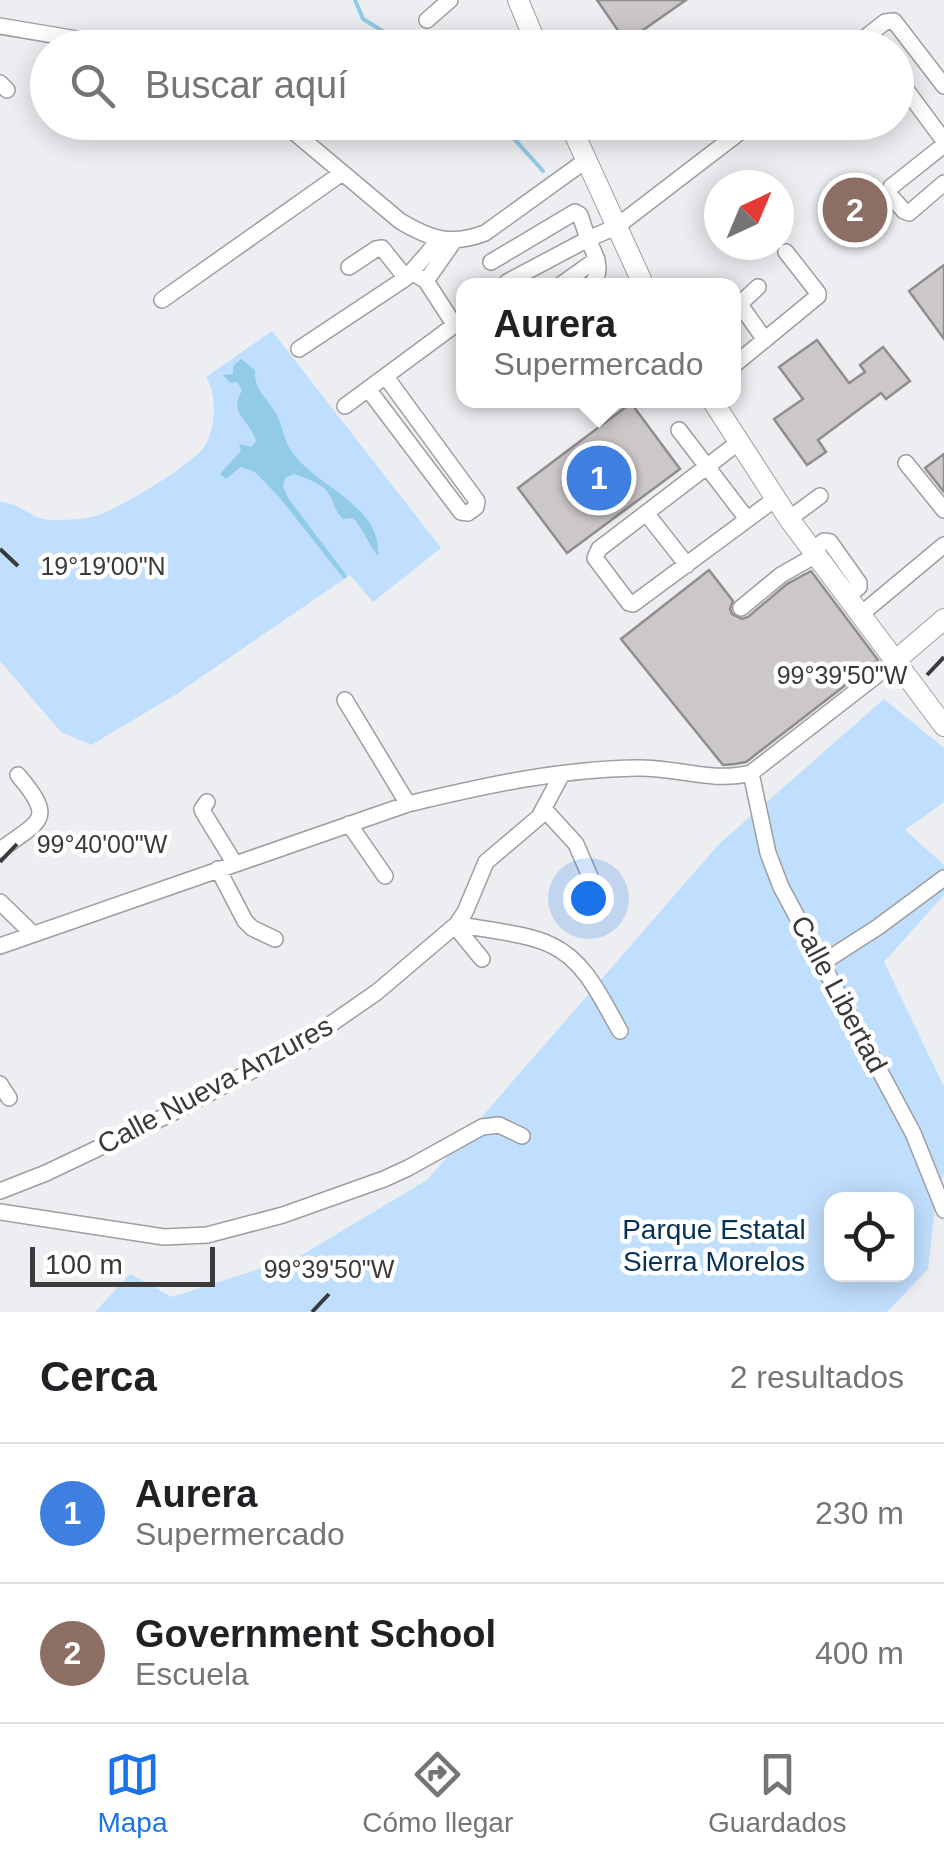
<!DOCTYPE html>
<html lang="es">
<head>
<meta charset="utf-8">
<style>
	body { margin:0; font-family:Helvetica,sans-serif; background:#f6f6f6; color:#202124 }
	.controls { position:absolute; right:30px; bottom:30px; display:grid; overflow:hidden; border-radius:20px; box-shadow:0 5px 25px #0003 }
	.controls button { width:90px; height:90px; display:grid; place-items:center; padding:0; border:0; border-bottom:2px solid #e0e0e0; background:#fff; color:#202124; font:50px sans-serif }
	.compass { position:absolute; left:704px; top:170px; width:90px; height:90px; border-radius:50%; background:#fff; box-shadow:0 5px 25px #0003; rotate:44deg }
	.scale { position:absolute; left:30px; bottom:25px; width:185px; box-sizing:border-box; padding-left:10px; border:5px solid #3a3a3b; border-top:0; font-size:28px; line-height:35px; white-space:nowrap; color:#3a3a3b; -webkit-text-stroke:8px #fff; paint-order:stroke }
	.you { position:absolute; left:588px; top:898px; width:35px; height:35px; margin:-25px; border:8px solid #fff; border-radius:50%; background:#1a73e8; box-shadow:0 0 0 15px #1a73e833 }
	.badge { display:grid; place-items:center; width:65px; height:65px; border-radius:50%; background:#1a73e8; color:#fff; font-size:32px; font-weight:700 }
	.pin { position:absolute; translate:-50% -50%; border:5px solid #fff; box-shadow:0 2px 10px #0006 }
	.popup { position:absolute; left:456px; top:278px; width:285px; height:130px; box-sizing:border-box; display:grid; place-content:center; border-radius:20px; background:#fff; filter:drop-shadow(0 2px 8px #0005); font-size:32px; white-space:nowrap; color:#757577 }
	.popup b { font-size:38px; color:#202124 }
	.popup::after { content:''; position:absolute; left:50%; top:100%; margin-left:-20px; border:20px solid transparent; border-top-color:#fff }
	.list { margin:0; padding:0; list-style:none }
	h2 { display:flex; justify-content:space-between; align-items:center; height:130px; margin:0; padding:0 40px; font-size:42px }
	h2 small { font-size:32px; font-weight:400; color:#757577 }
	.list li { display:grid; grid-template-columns:65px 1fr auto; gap:30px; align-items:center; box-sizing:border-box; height:140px; padding:0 40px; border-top:2px solid #e0e0e0 }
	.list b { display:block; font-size:38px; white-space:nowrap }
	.list p { margin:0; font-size:32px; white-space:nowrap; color:#757577 }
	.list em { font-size:32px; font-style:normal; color:#757577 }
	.icon { flex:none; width:55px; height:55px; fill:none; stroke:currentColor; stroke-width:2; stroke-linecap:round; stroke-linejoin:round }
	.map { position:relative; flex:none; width:944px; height:1312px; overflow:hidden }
	.search { position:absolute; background:#fff; box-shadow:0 5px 25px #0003; left:30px; right:30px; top:30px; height:110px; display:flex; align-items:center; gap:25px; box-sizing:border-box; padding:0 35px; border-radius:55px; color:#757577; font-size:38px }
	.sheet { height:410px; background:#fff }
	nav { display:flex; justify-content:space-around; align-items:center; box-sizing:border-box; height:140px; border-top:2px solid #e0e0e0; background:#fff; font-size:28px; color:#757577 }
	nav a { display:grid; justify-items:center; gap:5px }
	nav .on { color:#1a73e8 }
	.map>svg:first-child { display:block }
	.green { fill:#c0defd; fill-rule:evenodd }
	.water { fill:#91cbe5 }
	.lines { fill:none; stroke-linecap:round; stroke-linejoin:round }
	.stream { stroke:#91cbe5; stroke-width:4 }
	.building { fill:#cbc8c7; stroke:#908d8c; stroke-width:2.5 }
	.minor-casing { stroke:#9c9ea0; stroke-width:18 }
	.major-casing { stroke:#9c9ea0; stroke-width:22 }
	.minor { stroke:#fff; stroke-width:15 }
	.major { stroke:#fff; stroke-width:20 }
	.ticks { fill:none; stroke:#3a3a3b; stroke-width:4 }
	.labels { text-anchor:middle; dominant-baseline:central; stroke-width:9; stroke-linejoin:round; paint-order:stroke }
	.street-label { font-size:28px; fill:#3a3a3b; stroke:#fff }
	.park-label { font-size:28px; fill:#063156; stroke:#fff }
	.ticks-label { font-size:25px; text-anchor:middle; fill:#3a3a3b; stroke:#fff; stroke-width:9; stroke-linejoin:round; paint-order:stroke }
</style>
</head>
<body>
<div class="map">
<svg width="944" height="1312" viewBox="0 0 944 1312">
	<rect width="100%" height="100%" fill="#eceef1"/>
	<!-- green -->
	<path class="green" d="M272,331l169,217 -68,54 -23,-27 -175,120 -84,50 -30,-13 -61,-71v-159c19,0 32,18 50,18 13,0 33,0 46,-4 21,-6 102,-54 110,-72 10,-18 11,-50 0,-67z
		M884,699l60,49v54l-39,28 39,35v30l-60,67 60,125v87l-7,16 -9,79 -41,43h-792l35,-38 42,23 128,-41 127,-76 292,-336zM832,1200h74v74h-74z"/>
	<!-- water -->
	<path class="water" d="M241,359l14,11c-1,19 9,25 19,40 8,11 9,30 18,42 24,35 90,53 86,104 -10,-12 -14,-27 -25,-38l-10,1c-8,-8 -8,-14 -13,-23 -6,-13 -23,-17 -36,-22l-9,4 -2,8 5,12 59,78 -3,3 -64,-81 -25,-26 -14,-5 -15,12 -6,-5 21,-23 -2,-7 13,3 4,-6c-7,-24 -28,-25 -14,-51l-5,-8 -7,1 -7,-8 10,-1v-8z"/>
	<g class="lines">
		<!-- stream -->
		<path class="stream" d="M355,0l8,19 23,14 11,15
			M499,122l44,49"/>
	</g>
	<!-- building -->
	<path class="building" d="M597,0h89l-60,42z
		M944,265v74l-35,-48z
		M817,340l32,43 16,-11 -5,-7 23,-18 27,34 -24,18 -5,-6 -63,47 8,12 -19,13 -33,-46 29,-20 -24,-32z
		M631,403l49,66 -113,84 -49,-65z
		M944,454v38l-19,-24z
		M709,570l24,31 -3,8 2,5 10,5 6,-2 39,-33 24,-13 67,89 -132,102 -11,2 -12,1 -102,-126z"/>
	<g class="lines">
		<defs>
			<path id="minor" d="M427,20l23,-20
				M0,26l130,22
				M852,48l33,-26 9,-1 50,65
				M896,76l48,65
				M0,83l7,7
				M282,122l118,99c30,18 51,25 85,12l100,-72
				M944,145l-53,42 -2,7 15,17 5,2 35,-30
				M491,262l84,-50 5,3 8,24 28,-12 137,-105
				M349,267l27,-18 6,-1 24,30
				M426,281l28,-40
				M507,282l81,-43c7,16 18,33 1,47
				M559,286l38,-27
				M758,287l-16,15 -1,4 24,34
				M162,300l180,-127
				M299,349l107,-71 34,-39
				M734,365l84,-69v-3l-32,-41
				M368,389l93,123 7,1 8,-6 1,-6 -91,-124
				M345,406l107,-79v-6l-26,-40 -14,-9
				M679,430l68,89
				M739,442l-140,107 -4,9 34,45 4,1 142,-105
				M906,463l38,47
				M646,513l41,52
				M789,519l31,-23
				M812,550l12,-9 6,1 29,41v4l-13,10
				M741,608l40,-33 35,-20
				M860,615l84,-70
				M345,700l63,104
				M751,773l17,80 13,34 132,246 31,77
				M207,802l-5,7 1,3 32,52
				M545,810l31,34 16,37
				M349,824l36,52
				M0,850c41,-30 56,-30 18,-75
				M218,869l27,52 7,7 23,11
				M0,902l33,32
				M457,924c27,6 70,9 94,21 35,16 51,55 69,86
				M455,926l27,33
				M0,946l408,-142c75,-18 151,-35 229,-36 40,-1 74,15 114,5l144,-112
				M822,963l56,-36 66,-49
				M0,1084l9,14
				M0,1191l46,-18 126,-60 130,-69 75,-52 80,-68 8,-12 21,-50 53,-45 23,-43
				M0,1212l164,25 43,-2 76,-20 101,-36 24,-11 74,-41 17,-2 23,11"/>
			<path id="major" d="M518,0l20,48
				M569,122l75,164
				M712,400l77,119 155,207
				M895,661l49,-42"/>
		</defs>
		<!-- minor casing -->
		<use href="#minor" class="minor-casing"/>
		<!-- major casing -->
		<use href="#major" class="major-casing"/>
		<!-- minor -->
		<use href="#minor" class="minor"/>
		<!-- major -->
		<use href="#major" class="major"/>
	</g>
	<!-- ticks -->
	<path class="ticks" d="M0,549l18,17M927,675l17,-18M0,862l17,-18M312,1312l17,-18"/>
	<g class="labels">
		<!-- street labels -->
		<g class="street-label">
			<text transform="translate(839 994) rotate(62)">Calle Libertad</text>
			<text transform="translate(215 1085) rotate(-28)">Calle Nueva Anzures</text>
		</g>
		<!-- park labels -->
		<g class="park-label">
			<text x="714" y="1229">Parque Estatal<tspan x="714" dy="32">Sierra Morelos</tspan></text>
		</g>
	</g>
	<g class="ticks-label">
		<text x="103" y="575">19°19'00"N</text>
		<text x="842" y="684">99°39'50"W</text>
		<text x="102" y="853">99°40'00"W</text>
		<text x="329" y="1278">99°39'50"W</text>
	</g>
</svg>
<div class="controls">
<button><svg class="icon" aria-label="locate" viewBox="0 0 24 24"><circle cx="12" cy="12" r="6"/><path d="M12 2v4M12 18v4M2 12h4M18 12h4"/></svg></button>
</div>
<svg class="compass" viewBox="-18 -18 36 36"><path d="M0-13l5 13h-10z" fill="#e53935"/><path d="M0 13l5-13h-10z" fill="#757577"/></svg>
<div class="scale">100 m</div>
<div class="you"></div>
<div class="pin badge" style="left:599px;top:478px;background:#3f7fe0">1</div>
<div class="popup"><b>Aurera</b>Supermercado</div>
<div class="pin badge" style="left:855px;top:210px;background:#8d6e63">2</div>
<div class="search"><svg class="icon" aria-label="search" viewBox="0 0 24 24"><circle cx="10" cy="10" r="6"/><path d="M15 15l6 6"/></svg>Buscar aquí</div>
</div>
<section class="sheet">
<h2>Cerca<small>2 resultados</small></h2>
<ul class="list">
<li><span class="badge" style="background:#3f7fe0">1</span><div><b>Aurera</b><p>Supermercado</p></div><em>230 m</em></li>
<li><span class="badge" style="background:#8d6e63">2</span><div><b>Government School</b><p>Escuela</p></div><em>400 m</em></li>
</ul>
</section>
<nav>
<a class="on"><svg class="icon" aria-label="map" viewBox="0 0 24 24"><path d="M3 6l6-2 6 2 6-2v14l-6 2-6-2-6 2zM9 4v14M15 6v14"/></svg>Mapa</a>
<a><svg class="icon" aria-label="directions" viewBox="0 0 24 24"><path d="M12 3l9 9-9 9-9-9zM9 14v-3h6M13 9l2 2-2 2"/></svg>Cómo llegar</a>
<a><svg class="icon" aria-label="saved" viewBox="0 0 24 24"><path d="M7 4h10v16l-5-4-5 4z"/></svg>Guardados</a>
</nav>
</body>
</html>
